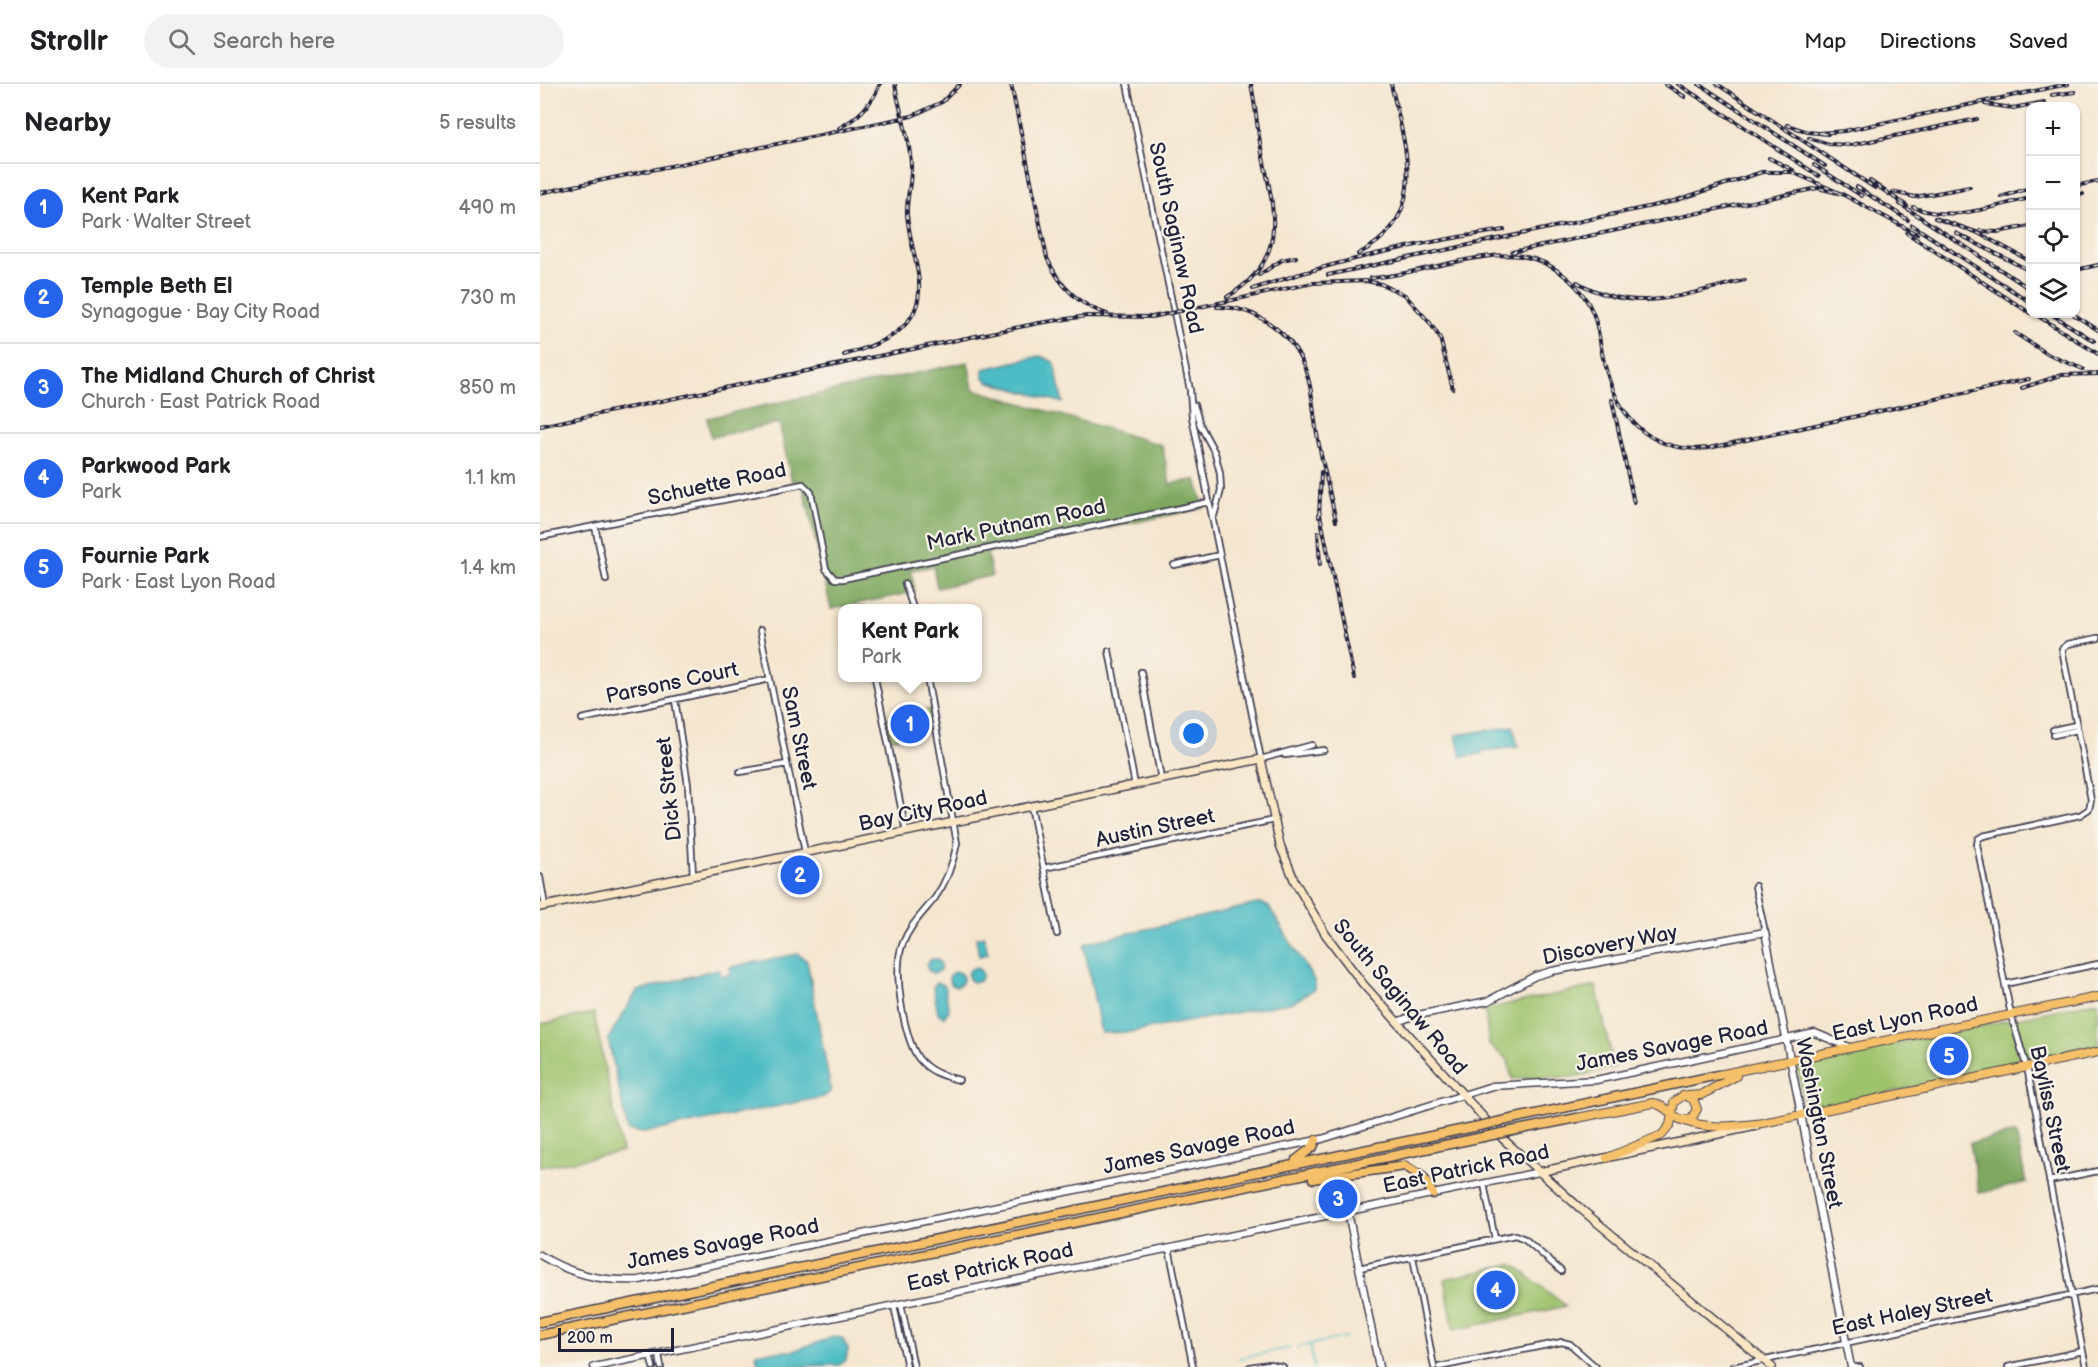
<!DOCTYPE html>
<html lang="en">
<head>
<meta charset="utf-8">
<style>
	body { margin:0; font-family:"Balsamiq Sans",sans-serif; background:#f2f2f2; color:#202124 }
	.controls { position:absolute; right:18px; top:18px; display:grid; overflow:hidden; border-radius:12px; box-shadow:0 2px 4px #0004 }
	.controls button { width:54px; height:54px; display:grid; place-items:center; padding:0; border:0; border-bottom:2px solid #e0e0e0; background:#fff; color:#202124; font:30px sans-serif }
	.scale { position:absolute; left:18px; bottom:15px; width:116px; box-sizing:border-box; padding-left:6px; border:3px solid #22223b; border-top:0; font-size:16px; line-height:21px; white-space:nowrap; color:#22223b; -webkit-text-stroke:4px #f7f3e8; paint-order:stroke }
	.you { position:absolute; left:654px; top:650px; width:21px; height:21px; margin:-15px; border:4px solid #fff; border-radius:50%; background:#1a73e8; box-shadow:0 0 0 9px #1a73e833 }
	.badge { display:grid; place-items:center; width:39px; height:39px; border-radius:50%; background:#2563eb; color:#fff; font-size:20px; font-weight:700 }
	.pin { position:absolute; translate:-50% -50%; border:3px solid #fff; box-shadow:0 2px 6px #0006 }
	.popup { position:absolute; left:298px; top:520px; width:144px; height:78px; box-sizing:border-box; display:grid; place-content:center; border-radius:12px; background:#fff; filter:drop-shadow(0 2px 4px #0005); font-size:20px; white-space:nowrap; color:#757577 }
	.popup b { font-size:22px; color:#202124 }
	.popup::after { content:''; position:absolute; left:50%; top:100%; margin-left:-12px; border:12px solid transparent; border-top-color:#fff }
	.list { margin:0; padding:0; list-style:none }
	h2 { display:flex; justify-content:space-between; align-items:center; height:78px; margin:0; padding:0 24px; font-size:26px }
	h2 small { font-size:20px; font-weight:400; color:#757577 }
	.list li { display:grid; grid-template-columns:39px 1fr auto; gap:18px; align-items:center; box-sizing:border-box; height:90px; padding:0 24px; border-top:2px solid #e0e0e0 }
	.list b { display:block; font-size:22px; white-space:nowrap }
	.list p { margin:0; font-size:20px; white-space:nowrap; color:#757577 }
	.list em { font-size:20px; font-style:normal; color:#757577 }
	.icon { flex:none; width:33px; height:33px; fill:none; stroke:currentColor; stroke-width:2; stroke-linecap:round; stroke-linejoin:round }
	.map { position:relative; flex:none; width:1558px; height:1283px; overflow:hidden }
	header { display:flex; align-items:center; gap:36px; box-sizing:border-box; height:84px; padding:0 30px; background:#fff; border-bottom:2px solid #e0e0e0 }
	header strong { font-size:28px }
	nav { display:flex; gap:33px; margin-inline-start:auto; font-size:21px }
	.search { width:420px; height:54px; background:#f2f2f2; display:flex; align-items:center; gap:15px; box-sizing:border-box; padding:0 21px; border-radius:33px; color:#757577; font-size:22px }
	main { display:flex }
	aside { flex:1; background:#fff }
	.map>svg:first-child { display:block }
	.green { fill:#9fc36d; stroke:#607254; stroke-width:1.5 }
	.forest { fill:#7fa960; stroke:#50664e; stroke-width:1.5 }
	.water { fill:#4dbcc4; stroke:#386f80; stroke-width:1.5 }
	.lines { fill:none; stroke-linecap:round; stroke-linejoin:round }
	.stream { stroke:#4dbcc4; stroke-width:1.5 }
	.minor-casing { stroke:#423f51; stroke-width:8 }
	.tertiary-casing { stroke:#423f51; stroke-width:9 }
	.secondary-casing { stroke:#423f51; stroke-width:10 }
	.trunk-casing { stroke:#423f51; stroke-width:10 }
	.motorway-casing { stroke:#423f51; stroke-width:11 }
	.minor { stroke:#fff; stroke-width:4.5 }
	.tertiary { stroke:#fff; stroke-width:6 }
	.secondary { stroke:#fbe6c4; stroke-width:7 }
	.trunk { stroke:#f6c06b; stroke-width:8 }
	.motorway { stroke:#f6c06b; stroke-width:8 }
	.rail-casing { stroke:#22223b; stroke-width:4 }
	.rail { stroke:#f7f3e8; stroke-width:1.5; stroke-dasharray:4.5; stroke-linecap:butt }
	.motorway-bridge-casing { stroke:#423f51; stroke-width:11; stroke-linecap:butt }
	.motorway-bridge { stroke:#f6c06b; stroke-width:8 }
	.labels { text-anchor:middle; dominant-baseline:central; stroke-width:4.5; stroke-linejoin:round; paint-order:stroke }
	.street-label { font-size:21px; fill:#22223b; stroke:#f7f3e8 }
</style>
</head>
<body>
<header>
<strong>Strollr</strong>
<div class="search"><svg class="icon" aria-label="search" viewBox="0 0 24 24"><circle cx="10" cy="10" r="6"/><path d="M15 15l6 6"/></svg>Search here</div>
<nav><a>Map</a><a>Directions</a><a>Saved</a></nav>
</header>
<main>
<aside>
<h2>Nearby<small>5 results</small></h2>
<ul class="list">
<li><span class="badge">1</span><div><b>Kent Park</b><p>Park · Walter Street</p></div><em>490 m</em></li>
<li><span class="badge">2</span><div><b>Temple Beth El</b><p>Synagogue · Bay City Road</p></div><em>730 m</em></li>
<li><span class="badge">3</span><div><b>The Midland Church of Christ</b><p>Church · East Patrick Road</p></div><em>850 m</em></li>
<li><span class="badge">4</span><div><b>Parkwood Park</b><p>Park</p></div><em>1.1 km</em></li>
<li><span class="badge">5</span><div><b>Fournie Park</b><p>Park · East Lyon Road</p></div><em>1.4 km</em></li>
</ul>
</aside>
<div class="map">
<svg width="1558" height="1283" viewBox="0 0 1558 1283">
	<rect width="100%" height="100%" fill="#f7f3e8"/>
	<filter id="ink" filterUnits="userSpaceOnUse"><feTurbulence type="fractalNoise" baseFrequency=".0167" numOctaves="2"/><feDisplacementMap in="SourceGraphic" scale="12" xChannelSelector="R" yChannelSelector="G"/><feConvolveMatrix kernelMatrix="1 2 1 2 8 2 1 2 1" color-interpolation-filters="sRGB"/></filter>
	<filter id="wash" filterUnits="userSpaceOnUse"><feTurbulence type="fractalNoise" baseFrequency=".008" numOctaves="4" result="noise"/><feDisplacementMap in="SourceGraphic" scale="24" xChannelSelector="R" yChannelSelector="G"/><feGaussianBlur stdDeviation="1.35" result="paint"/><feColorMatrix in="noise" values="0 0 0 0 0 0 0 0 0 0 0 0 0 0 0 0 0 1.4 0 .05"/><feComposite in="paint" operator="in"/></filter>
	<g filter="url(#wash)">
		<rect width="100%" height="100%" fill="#f5e6cf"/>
		<!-- green -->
		<path class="green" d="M390,625l4,21 -44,9 -4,-21z
			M1056,902l18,82 -41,9 -61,2 -4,-19 -19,-15 -4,-36z
			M1558,917v47l-292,62 -9,-44 2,-2z
			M54,929l28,139 -82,15v-143z
			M973,1180l53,42 -112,24 -10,-51z"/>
		<!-- forest -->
		<path class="forest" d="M428,278l5,27 189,56 8,39 26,-5 8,29 -217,45 5,23 -7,1 -48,11 -4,-22 -22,4 4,22 -84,17 -29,-128 -10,1 -13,-59 -68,14 -4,-19z
			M1476,1049l10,50 -47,10 -9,-50z"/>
		<!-- water -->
		<path class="water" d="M500,272l14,6 9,41 -76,-22 -4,-5v-7z
			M973,642l5,21 -36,4 -1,3 -20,3 -5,-22z
			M721,819l8,4 46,75 -1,7 -20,13 -163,30 -30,1 -17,-86 2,-4z
			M444,852l4,18 -9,2 -3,-18z
			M258,870l9,7 24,130 -7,6 -180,36 -16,-2 -20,-92 29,-48 81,-22 4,7 8,-2v-7z
			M387 882a7 7 0 1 1 14 0a7 7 0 1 1-14 0Z
			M428 891a7 7 0 1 1 14 0a7 7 0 1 1-14 0Z
			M409 895a7 7 0 1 1 14 0a7 7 0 1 1-14 0Z
			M397,898l7,3 5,25 -5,7 -6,-4 -5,-26z
			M294,1253l8,1 6,11 -2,11 -7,5 -80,2 -3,-13 3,-2 33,-1z"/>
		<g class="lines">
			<!-- stream -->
			<path class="stream" d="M770,1260l4,23
				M758,1263l48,-10
				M699,1274l51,-10"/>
		</g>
	</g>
	<g filter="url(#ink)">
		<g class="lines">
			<defs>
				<path id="minor" d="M587,0l63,306 2,27 69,342 51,-14
					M654,321l6,20 15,28 5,20 1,17 -7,26
					M55,442l11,54
					M0,453l263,-53 8,8 15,77 9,10h8l366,-77
					M634,481l46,-10
					M365,500l8,24
					M321,523v1
					M220,546l45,222
					M569,567l26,134
					M601,588l20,107
					M335,594l31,154
					M387,594l30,165c-4,21 -10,38 -22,55 -12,15 -25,27 -32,45 -11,24 0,95 16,116 11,13 24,17 40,21
					M135,616l13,85 5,91
					M42,635l188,-40
					M1513,646l23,-5
					M1514,651l23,-5
					M745,671l39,-5
					M200,688l47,-8
					M491,722l26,128
					M504,784l230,-48
					M0,793l5,29
					M1215,802l10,46
					M1465,900l93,-20
					M1509,1097l49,-10
					M944,1100l11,55
					M629,1164l24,119
					M873,1173l21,110
					M819,1184l156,-33 10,4 36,32
					M361,1220l13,63
					M354,1222l13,61
					M119,1270l2,13
					M110,1272l3,11
					M710,1283l19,-3 14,3
					M899,1283l123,-25 8,2 26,23
					M1193,1283l365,-78
					M1315,1283h5
					M1468,1283l75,-16
					M1546,1283l-58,-295 -17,-57 -34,-170 1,-6 5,-3 97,-21 9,-6 2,-9 -29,-151 6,-5 30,-6"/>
				<path id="tertiary" d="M857,938l16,-6 75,-15 47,-25 17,-5 213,-39 86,435
					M808,1128l31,155
					M0,1171c30,19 64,27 99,25l683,-141 170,-53 104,-6 219,-47 34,14
					M54,1283l945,-195"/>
				<path id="secondary" d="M0,823l721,-148 19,86 15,37 31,53 37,49 140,155 79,71 190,157
					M999,1088l217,-46"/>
				<path id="trunk" d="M1178,991l380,-78
					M1147,1012l14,-1 35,-19
					M1037,1034l76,-15c13,2 18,13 29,17 25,10 55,6 81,3l335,-71
					M1067,1074l55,-23 8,-10 4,-23 10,-7 9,4 4,10 -5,9 -8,2"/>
				<path id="motorway" d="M962,1037l216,-46
					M972,1047l65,-13
					M756,1076l17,-13 3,-7
					M773,1095l92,-13 18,11 10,17
					M0,1238l934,-195
					M0,1251l943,-198"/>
			</defs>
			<!-- minor casing -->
			<use href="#minor" class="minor-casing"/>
			<!-- tertiary casing -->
			<use href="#tertiary" class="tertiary-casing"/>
			<!-- secondary casing -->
			<use href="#secondary" class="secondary-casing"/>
			<!-- trunk casing -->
			<use href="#trunk" class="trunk-casing"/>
			<!-- motorway casing -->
			<use href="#motorway" class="motorway-casing"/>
			<!-- minor -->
			<use href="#minor" class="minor"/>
			<!-- tertiary -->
			<use href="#tertiary" class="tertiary"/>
			<!-- secondary -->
			<use href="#secondary" class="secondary"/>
			<!-- trunk -->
			<use href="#trunk" class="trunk"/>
			<!-- motorway -->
			<use href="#motorway" class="motorway"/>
			<defs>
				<path id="rail" d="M471,0l36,174c12,27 31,47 60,56
					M1125,0l20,13
					M1138,0l141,92
					M1159,0l126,82
					M1177,0l158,104
					M1512,11l23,-3
					M1445,20l28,4 31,-6
					M1247,41l21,7 20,2
					M299,44c19,-10 33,-24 41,-44
					M1279,49l25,-2 224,-47
					M1269,54l20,6 22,1 126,-26
					M1229,74l24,12
					M1274,81l48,31
					M1330,97l37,25
					M1536,102l22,-5
					M1317,103l51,33
					M1353,108l22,5 55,-10
					M0,109l372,-77 30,-14 18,-18
					M1536,111l7,-1
					M1461,113l29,-9
					M1360,120l130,85
					M1373,123c38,16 80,-1 117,-9
					M1395,134l41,14 54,29
					M1372,141l118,77
					M1440,147l17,1 33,-6
					M1367,149l123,80
					M1416,149l74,38
					M972,168l306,-64 24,6 75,40
					M818,170c74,-37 47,-107 33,-170
					M1536,186l22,-5
					M719,191l23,-15 14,-3
					M788,191l343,-73 91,-30h30l50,22
					M831,194c48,-3 119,-33 163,-19 25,8 49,29 59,54 6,15 7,33 11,49 13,55 45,92 105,86l320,-69
					M1037,198c59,34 107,12 168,-2
					M713,205c82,-28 166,-47 251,-59
					M687,213c62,-37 48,-85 35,-144 -5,-23 -6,-46 -11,-69
					M677,223c37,-1 74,25 87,59 9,22 9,46 13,68 5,29 13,58 19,87
					M1495,230l63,40
					M1511,230l43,27
					M1533,230l25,16
					M1475,249l34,22 34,14
					M304,271c41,-12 83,-28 74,-81 -3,-19 -9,-39 -11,-59 -1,-17 5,-33 4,-50 -1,-28 -12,-54 -16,-81
					M1482,304l39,-13 37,-1
					M1072,316l22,103
					M0,342l499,-103 48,-7 65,1 161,-34 53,-2 15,3 24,11 25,28 10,15 13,51
					M779,426l35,168
					M779,433l2,-45
					M778,448l2,33"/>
			</defs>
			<!-- rail casing -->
			<use href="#rail" class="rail-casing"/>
			<!-- rail -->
			<use href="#rail" class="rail"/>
			<defs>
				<path id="motorway-bridge" d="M934,1043l28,-6
					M943,1053l29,-6"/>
			</defs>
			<!-- motorway-bridge casing -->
			<use href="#motorway-bridge" class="motorway-bridge-casing"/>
			<!-- motorway-bridge -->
			<use href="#motorway-bridge" class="motorway-bridge"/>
		</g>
	</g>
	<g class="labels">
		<!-- street labels -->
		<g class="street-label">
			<text transform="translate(636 154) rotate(78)">South Saginaw Road</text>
			<text transform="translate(177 400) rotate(-12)">Schuette Road</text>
			<text transform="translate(476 441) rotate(-12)">Mark Putnam Road</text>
			<text transform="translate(132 599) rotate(-12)">Parsons Court</text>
			<text transform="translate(259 654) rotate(78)">Sam Street</text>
			<text transform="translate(129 705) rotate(-96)">Dick Street</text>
			<text transform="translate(383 727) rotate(-12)">Bay City Road</text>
			<text transform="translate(615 744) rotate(-12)">Austin Street</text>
			<text transform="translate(1070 861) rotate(-11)">Discovery Way</text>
			<text transform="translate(860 913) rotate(50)">South Saginaw Road</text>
			<text transform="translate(1365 935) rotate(-12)">East Lyon Road</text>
			<text transform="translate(1132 962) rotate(-11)">James Savage Road</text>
			<text transform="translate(1510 1025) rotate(78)">Bayliss Street</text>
			<text transform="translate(1279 1039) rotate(79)">Washington Street</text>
			<text transform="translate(659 1063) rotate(-12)">James Savage Road</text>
			<text transform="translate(926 1085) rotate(-12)">East Patrick Road</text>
			<text transform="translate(183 1160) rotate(-11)">James Savage Road</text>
			<text transform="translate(450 1183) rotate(-12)">East Patrick Road</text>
			<text transform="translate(1372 1228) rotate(-12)">East Haley Street</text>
		</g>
	</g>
</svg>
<div class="controls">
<button>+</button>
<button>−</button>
<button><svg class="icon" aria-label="locate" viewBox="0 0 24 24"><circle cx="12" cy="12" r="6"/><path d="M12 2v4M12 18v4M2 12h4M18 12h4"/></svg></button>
<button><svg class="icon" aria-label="layers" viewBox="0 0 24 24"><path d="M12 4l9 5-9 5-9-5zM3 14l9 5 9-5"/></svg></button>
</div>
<div class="scale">200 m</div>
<div class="you"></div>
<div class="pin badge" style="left:370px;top:640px">1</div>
<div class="popup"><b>Kent Park</b>Park</div>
<div class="pin badge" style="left:260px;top:791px">2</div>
<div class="pin badge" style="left:798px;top:1115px">3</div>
<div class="pin badge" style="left:956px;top:1206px">4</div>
<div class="pin badge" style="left:1409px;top:972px">5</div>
</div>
</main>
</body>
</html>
